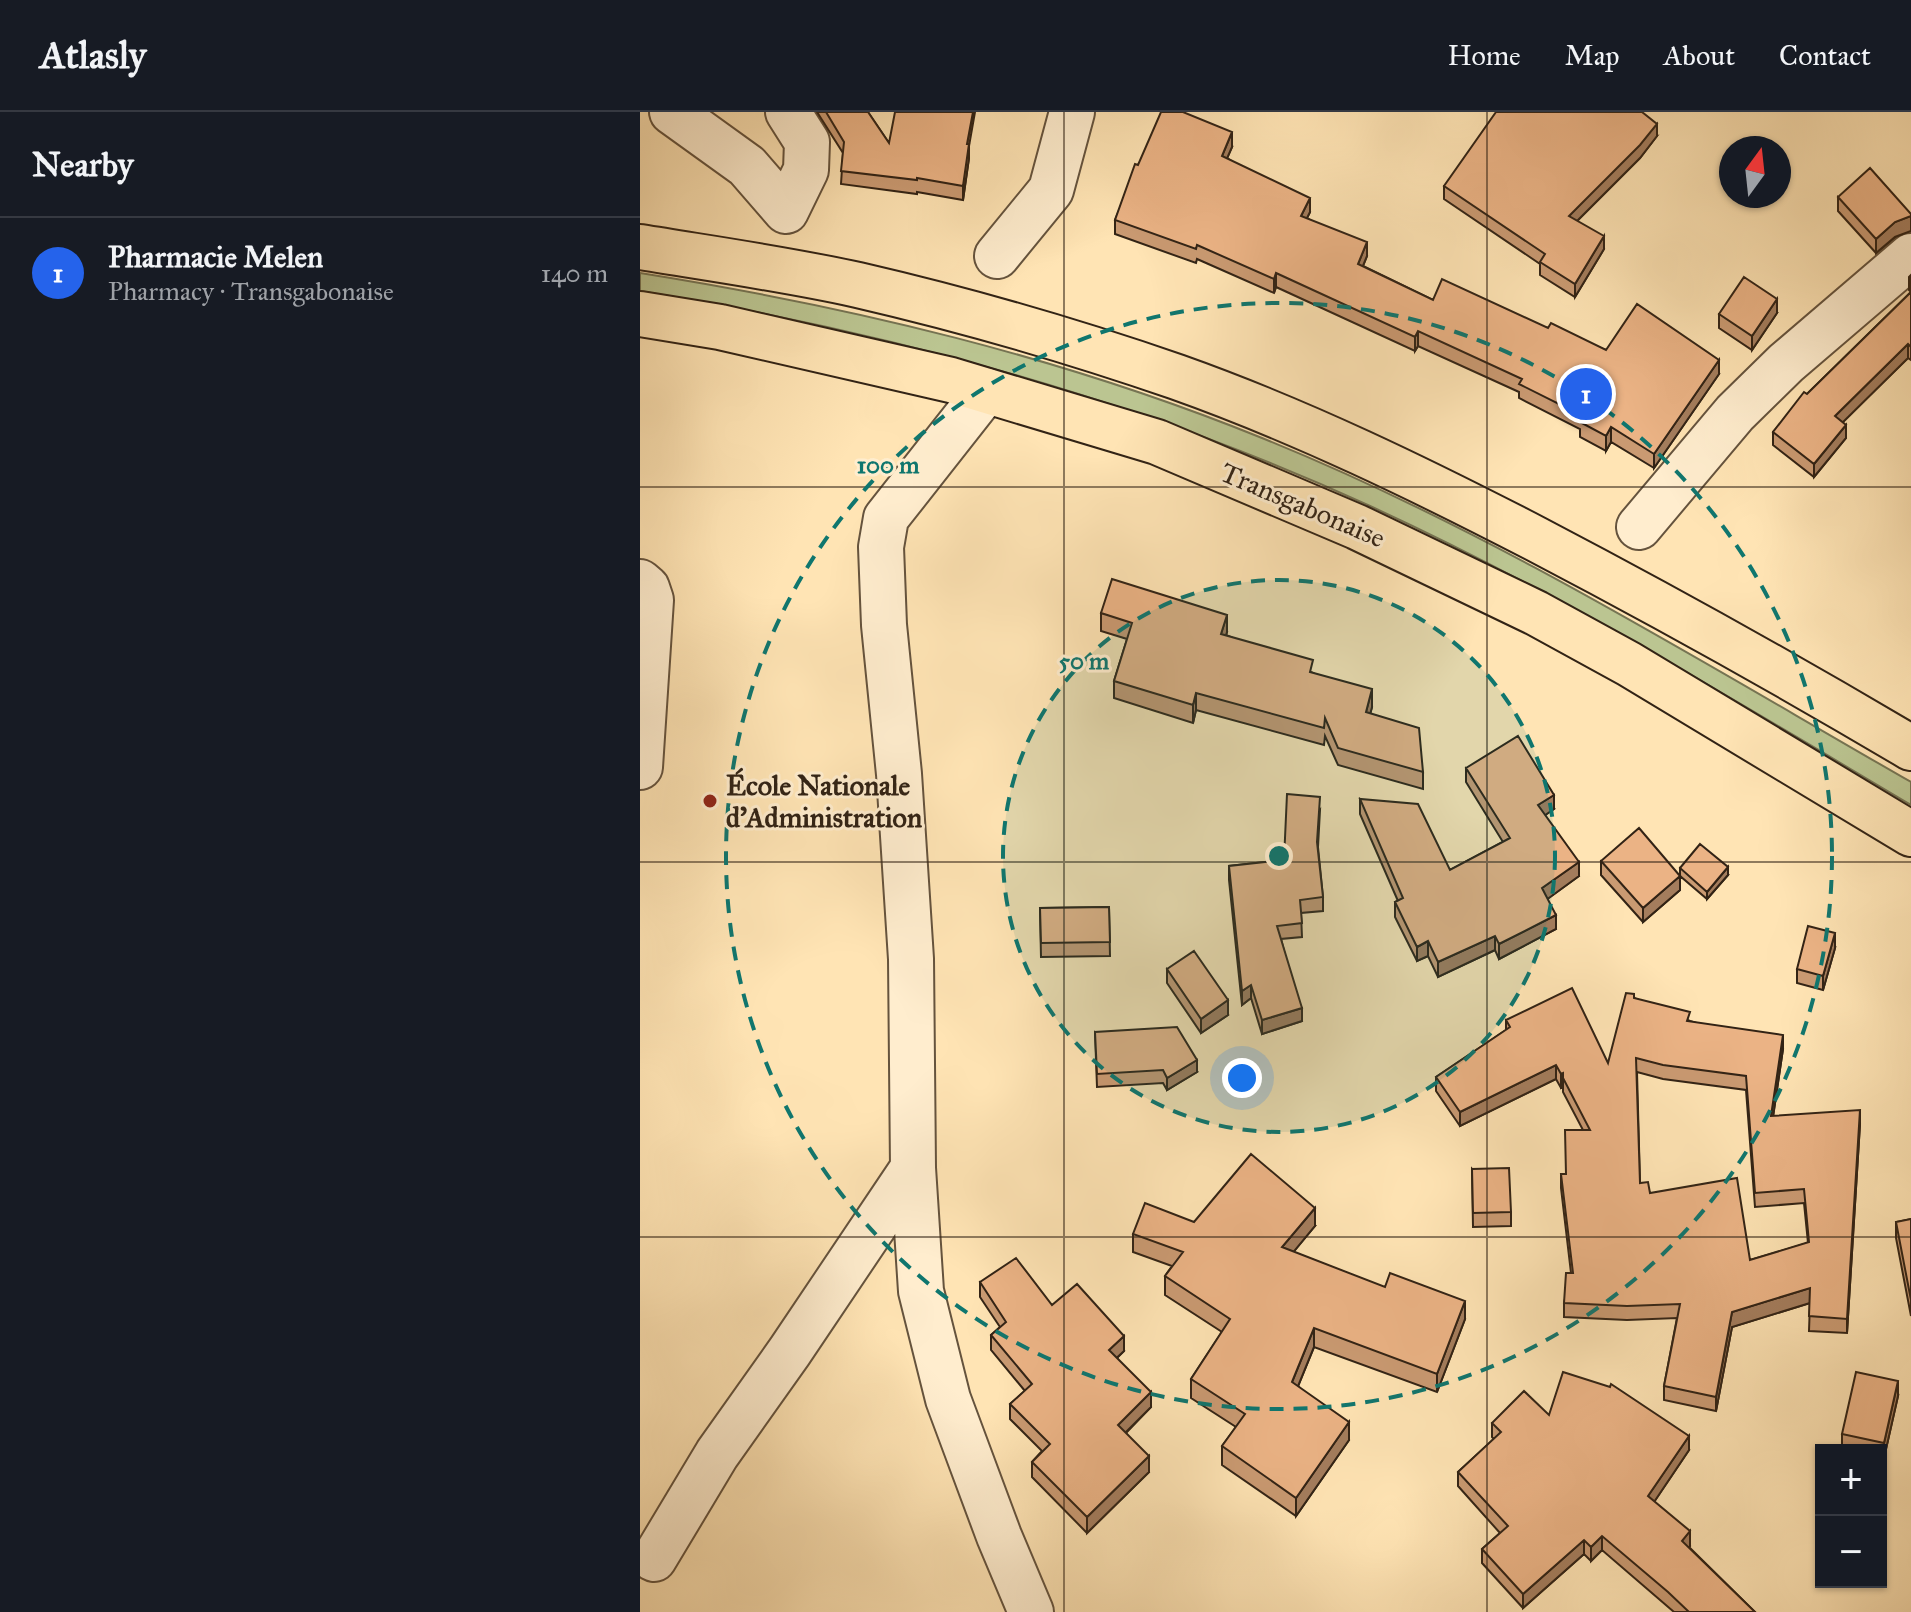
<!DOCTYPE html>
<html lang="en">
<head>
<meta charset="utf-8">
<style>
	body { margin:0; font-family:"IM FELL Great Primer",serif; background:#20242c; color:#f1f3f6 }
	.controls { position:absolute; right:24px; bottom:24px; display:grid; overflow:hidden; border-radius:0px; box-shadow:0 2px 6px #0004 }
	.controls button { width:72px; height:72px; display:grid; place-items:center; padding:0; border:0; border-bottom:2px solid #363941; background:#171b24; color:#f1f3f6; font:40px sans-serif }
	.compass { position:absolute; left:1079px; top:24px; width:72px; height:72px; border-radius:50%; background:#171b24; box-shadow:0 2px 6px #0004; rotate:15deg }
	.you { position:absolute; left:602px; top:966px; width:28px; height:28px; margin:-20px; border:6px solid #fff; border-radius:50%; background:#1a73e8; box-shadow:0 0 0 12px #1a73e833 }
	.badge { display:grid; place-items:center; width:52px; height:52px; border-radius:50%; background:#2563eb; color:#fff; font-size:26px; font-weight:700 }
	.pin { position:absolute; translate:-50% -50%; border:4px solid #fff; box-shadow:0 2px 8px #0006 }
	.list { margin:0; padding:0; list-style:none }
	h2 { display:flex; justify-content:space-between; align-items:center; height:104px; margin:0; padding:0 32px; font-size:34px }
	h2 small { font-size:26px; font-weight:400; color:#9ea1a6 }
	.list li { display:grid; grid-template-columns:52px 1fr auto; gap:24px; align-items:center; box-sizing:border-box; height:112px; padding:0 32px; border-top:2px solid #363941 }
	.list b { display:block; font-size:30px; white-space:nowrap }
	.list p { margin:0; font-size:26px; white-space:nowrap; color:#9ea1a6 }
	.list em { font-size:26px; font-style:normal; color:#9ea1a6 }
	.map { position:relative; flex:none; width:1271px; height:1500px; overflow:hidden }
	header { display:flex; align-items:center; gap:48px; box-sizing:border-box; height:112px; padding:0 40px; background:#171b24; border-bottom:2px solid #363941 }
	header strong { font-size:38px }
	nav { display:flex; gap:44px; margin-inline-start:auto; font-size:28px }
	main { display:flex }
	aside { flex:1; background:#171b24 }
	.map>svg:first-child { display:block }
	.green { fill:#bbc591; stroke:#767453; stroke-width:2 }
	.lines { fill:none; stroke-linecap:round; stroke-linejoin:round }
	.minor-casing { stroke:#65533d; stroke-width:48 }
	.highway-casing { stroke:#322315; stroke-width:48 }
	.minor { stroke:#ffedce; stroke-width:44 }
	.highway { stroke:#ffe4b4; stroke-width:44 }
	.wall { fill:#ca9a72; stroke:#322315; stroke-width:2; fill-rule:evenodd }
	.shaded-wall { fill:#a47d5d; stroke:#322315; stroke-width:2 }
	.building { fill:#ebb385; stroke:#322315; stroke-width:2; fill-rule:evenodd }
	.grid { fill:none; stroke:#322315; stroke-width:2; stroke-opacity:0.55 }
	.ring { fill:none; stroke:#0f766e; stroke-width:4; stroke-dasharray:14 10 }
	.poi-dot { fill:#8f2418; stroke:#ffedce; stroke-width:3 }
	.labels { text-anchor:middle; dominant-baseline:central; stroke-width:6; stroke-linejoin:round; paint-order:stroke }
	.street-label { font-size:28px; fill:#322315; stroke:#ffedce }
	.poi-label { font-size:28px; font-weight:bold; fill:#322315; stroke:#ffedce; text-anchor:start }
	.centre { fill:#0f766e; stroke:#ffedce; stroke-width:4 }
	.ring-label { font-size:24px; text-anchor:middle; font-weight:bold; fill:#0f766e; stroke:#ffedce; stroke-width:6; stroke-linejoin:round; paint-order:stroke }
</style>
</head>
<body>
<header>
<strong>Atlasly</strong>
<nav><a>Home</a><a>Map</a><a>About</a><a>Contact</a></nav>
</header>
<main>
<aside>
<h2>Nearby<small></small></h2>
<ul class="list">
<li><span class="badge">1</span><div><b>Pharmacie Melen</b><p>Pharmacy · Transgabonaise</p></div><em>140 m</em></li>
</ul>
</aside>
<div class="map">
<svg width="1271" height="1500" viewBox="0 0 1271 1500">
	<rect width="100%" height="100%" fill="#ffe4b4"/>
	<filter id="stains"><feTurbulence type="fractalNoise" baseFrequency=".0025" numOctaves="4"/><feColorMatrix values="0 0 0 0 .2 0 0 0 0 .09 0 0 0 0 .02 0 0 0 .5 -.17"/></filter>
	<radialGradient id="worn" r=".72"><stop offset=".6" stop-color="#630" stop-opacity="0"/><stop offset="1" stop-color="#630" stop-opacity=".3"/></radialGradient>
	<!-- green -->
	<path class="green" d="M0,161c213,34 422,84 622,165 228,92 436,222 649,344v23c-177,-105 -353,-213 -541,-299 -231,-106 -479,-174 -730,-215z"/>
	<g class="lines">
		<defs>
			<path id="minor" d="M32,0l75,54 39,45 20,-41 1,-28 -19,-30
				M357,144l54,-66 21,-78
				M346,279l-100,127 -5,29 3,78 15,149 12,185 2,209 8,123 27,108 51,137 32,76
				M999,415l96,-114 51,-50 125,-107
				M0,470l7,6 4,12 -11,167
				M14,1447l63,-105 73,-103 123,-183"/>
			<path id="highway" d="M0,135c73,12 146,22 218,38 108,25 215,56 319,92 124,44 243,102 359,162 128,67 252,136 375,209
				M0,202l80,13 231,53 206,62 200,85 179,86 93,51 282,170"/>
		</defs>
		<!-- minor casing -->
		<use href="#minor" class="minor-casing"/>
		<!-- highway casing -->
		<use href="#highway" class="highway-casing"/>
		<!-- minor -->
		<use href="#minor" class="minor"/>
		<!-- highway -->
		<use href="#highway" class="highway"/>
	</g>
	<!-- wall -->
	<path class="wall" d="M177,0h51l21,31 80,3v12l-6,42 -46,-8v2l-76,-10 2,-31z
		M1017,24l-17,22 -63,63 27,28 -29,48 -35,-22v-11l-96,-65v-13z
		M592,35l-5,11 83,54 -3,6 60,38 -4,10 70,34 115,28 58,22 113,24 -65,94 -43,-26 -5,9 -26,-14v-8l-61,-31v-6l-101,-46 -3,5 -139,-64 -2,6 -77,-34 -1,4 -81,-29v-14l23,-55z
		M1198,85l57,40 -19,16 -38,-42z
		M1271,163v85l-3,-2 -66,64 4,16 -32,39 -41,-32v-13l34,-38 104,-102 -2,-2v-13z
		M1137,201l-25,37 -33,-22v-14z
		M461,501l126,19 -1,3 87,38 59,34 -2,7 53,58v17l-85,-24 -13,-29 -1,9 -128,-35 -3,13 -79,-25v-17l13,-42 -26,-8z
		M826,656l88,41 -9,6 34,61 -32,23 9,30 -57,30 -4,-9 -57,27 -10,-21 -11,5 -22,-44v-15l3,-1 -38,-87v-15l90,71 53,-28 -37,-60z
		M680,698l-2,37 5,50v14l-22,2 1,24 -21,2 21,82 -40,13 -11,-36 -9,7 -13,-125v-14l55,-6z
		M961,749l79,14v-7l48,7 -21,24 -27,-23v14l-37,32 -42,-47z
		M469,795l1,49 -69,1 -1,-49z
		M1195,836l-12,42 -26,-7v-14z
		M527,857l61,46 -27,18 -34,-50z
		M994,886l56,23 93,28 -10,67 87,8 -13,209 -38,-2 1,-28 -78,24 -16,84 -52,-11v-14l13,-68 -50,2 -63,-3v-14l7,-30 -10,-85v-14h5l17,-44 -20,-38v-5l-2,1 -5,-9 -96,47 -24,-35v-14l70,-47v-10l102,43zM997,960l26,7 83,11 9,117 49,-4 4,40 -58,17 -100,-67 -10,-10z
		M455,920l102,40 -30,18 -4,-7 -66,4z
		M832,1057l39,43v14l-38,1z
		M1271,1107v97l-15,-78v-16z
		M554,1110l121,4 -22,26 172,67 -28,73 -123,-45 -16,39 51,54 -53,76 -74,-51v-19l14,-19 -45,-29v-19l31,-47 -57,-37v-19l7,-10 -39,-14v-18z
		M340,1170l72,23 72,46 -7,7 34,49 -25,26 23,39 -62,61 -55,-56v-15l10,-11 -32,-32v-15l15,-13 -34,-41v-15l9,-8 -20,-30z
		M1258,1284l-14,62 -3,-1v-7h-31l-8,-2v-14z
		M909,1303l140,35 -35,52 36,44 -1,1 66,65h-81l-72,-62 -11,11 -7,-7 -61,54 -41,-45v-14l18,-16 -42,-47v-14l36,-33 -2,-2v-14z"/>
	<!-- shaded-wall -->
	<path class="shaded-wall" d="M333,0h2l-6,34v12l-6,42v-14l4,-42z
		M1017,12v12l-17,22 -71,71v-13z
		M592,20v15l-10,23v-14z
		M670,86v14l-9,18v-14z
		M1271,104v15l-16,6 -19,16v-14l19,-17z
		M964,124v13l-29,48v-13z
		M727,130v14l-9,22v-14z
		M636,161v14l-2,6v-14z
		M1137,187v14l-25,37v-14z
		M778,219v15l-3,5v-14z
		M1268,232v14l-73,72v-14z
		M1079,248v14l-65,94v-14z
		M1206,313v13l-32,39v-13z
		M971,315v15l-5,9v-15z
		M587,503v17l-6,19v-17z
		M732,577v18l-6,23v-18z
		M556,581v17l-3,13v-18z
		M914,683v14l-16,11v-15z
		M939,750v14l-37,27v-15z
		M1088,755v8l-21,24v-7z
		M1040,764v14l-37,32v-14z
		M916,803v14l-57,30v-15z
		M1195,821v15l-12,42v-14z
		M855,824v14l-57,27v-15z
		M788,829v15l-11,5v-14z
		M611,873v13l-9,7v-14z
		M588,888v15l-27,18v-14z
		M662,896v13l-40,13v-14z
		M1143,923v14l-12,82v-15z
		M557,948v12l-30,18v-12z
		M916,953v14l-96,47v-14z
		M923,961v14l-2,1v-14z
		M1220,998v14l-13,209v-14z
		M675,1096v18l-33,40v-19z
		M1170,1176v15l-78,24 -16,84v-14l16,-85z
		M825,1189v18l-28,73v-18z
		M674,1216v19l-22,54v-19z
		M484,1224v15l-15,14v-15z
		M1258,1269v15l-14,62v-15z
		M511,1280v15l-33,33v-15z
		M709,1310v18l-53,76v-18z
		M1049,1324v14l-41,61v-15z
		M509,1344v16l-62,61v-16z
		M1050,1419v15l-8,9v-14z
		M962,1424v14l-11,11v-14z
		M944,1428v14l-61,54v-14z"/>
	<!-- building -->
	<path class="building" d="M186,0h42l21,31 6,-31h78l-6,32h2l-6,42 -46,-8v2l-76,-9 3,-29z
		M521,0h22l49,20 -10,24 88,42 -9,18 66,26 -9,22 75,36 9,-21 106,49 3,-5 55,27 31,-46 82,56 -65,94 -43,-27 -5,9 -26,-14 3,-6 -64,-32 3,-5 -104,-48 -3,6 -139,-64 -2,6 -77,-34 -1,4 -81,-29 20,-56 3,1z
		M856,0h146l15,12 -17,21 -71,71 35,20 -29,48 -35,-22 5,-8 -101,-68z
		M1230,56l41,46v2l-16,6 -19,17 -38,-42z
		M1104,165l33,22 -25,37 -33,-22z
		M1271,180v55l-3,-3 -73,72 11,9 -32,39 -41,-32 31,-40 3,2z
		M472,467l115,36 -6,19 92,26 -3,12 62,17 -6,23 53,16 4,44 -85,-24 -13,-30 -1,10 -128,-35 -3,12 -79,-24 18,-58 -31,-10z
		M878,624l36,59 -16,10 41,57 -37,26 14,27 -57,29 -4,-8 -57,26 -10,-21 -11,6 -22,-45 8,-4 -43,-99 58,5 32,66 60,-32 -44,-70z
		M647,682l33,3 -3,45 6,55 -23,3 2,23 -25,3 25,82 -40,12 -11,-35 -9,6 -13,-125 55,-6z
		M999,716l41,48 -37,32 -42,-47z
		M1060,732l28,23 -21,25 -27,-24z
		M469,795l1,35 -69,1 -1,-35z
		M1168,814l27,7 -12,43 -26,-7z
		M554,839l34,49 -27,19 -34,-50z
		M932,876l36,75 18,-70 8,1v4l56,14 -3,9 96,14 -12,81 89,-6 -13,209 -38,-3 1,-28 -78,24 -16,85 -52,-11 16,-82 -53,2 -63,-3 2,-30h7l-12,-99h5l-1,-44h25l-27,-52v-5l-2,1 -5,-9 -96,47 -24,-35 74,-50 -4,-7zM996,946l27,7 83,11 9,117 49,-4 5,53 -59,18 -13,-82 -87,15 -2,-11 -8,1z
		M537,915l20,33 -30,18 -4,-8 -66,4 -2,-42z
		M611,1042l64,54 -33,39 103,40 5,-14 75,28 -28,73 -123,-46 -22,54 57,40 -53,76 -74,-52 23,-32 -54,-35 39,-60 -65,-43 18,-24 -50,-18 12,-31 49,19z
		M869,1056l2,44 -38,1 -1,-44z
		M1271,1107v81l-15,-78z
		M376,1146l36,47 25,-21 47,52 -15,14 42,42 -33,33 31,31 -62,61 -55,-55 18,-18 -40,-40 22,-20 -41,-49 15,-13 -26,-40z
		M923,1260l47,15 1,-3 78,52 -41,60 42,35 -8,10 73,71h-66l-21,-20 -66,-56 -11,11 -7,-7 -61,54 -41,-45 26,-23 -50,-54 43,-40 -9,-9 32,-32 25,24z
		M1216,1260l42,9 -14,62 -42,-9z"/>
	<!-- grid -->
	<path class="grid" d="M424,0v1500M847,0v1500M0,375h1271M0,750h1271M0,1125h1271"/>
	<!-- distance rings -->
	<circle cx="639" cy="744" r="276" fill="#0f766e" fill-opacity=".12"/>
	<g class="ring">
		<circle cx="639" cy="744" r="276"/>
		<circle cx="639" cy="744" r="553"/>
	</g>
	<!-- markers -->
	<circle class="poi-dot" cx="70" cy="689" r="8"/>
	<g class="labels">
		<!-- street labels -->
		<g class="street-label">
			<text transform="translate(663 393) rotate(23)">Transgabonaise</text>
		</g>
		<!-- poi labels -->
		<g class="poi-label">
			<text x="86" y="673">École Nationale<tspan x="86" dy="32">d'Administration</tspan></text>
		</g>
	</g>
	<circle cx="639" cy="744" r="12" class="centre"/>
	<g class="ring-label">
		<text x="248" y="361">100 m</text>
		<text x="444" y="557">50 m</text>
	</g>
	<rect width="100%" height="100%" filter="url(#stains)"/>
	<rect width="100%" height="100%" fill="url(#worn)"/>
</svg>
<div class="controls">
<button>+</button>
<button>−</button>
</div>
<svg class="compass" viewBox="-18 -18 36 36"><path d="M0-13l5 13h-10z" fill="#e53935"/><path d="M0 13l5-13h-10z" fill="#9ea1a6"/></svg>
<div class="you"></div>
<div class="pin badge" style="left:946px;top:282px">1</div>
</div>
</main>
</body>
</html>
